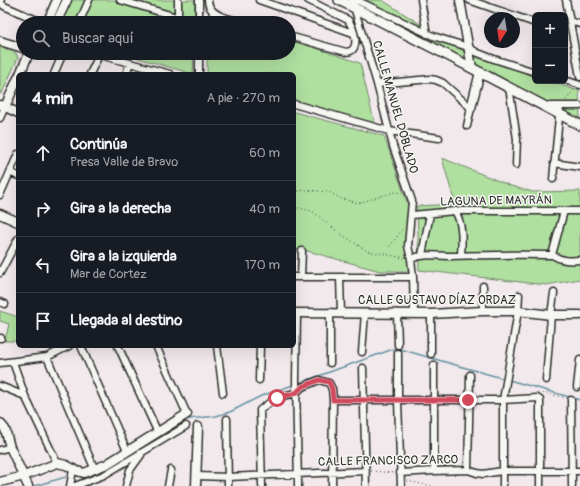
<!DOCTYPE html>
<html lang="es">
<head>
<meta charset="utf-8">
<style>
	body { margin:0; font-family:Pangolin,sans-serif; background:#20242c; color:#f1f3f6 }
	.controls { position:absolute; right:12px; top:12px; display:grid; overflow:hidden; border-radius:6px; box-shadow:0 4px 16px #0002 }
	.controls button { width:36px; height:36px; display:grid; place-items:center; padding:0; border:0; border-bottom:1px solid #363941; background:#171b24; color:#f1f3f6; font:20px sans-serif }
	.compass { position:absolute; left:484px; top:12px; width:36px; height:36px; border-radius:50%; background:#171b24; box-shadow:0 4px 16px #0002; rotate:192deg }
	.stop { position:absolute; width:12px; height:12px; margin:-9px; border:3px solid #d1495b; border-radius:50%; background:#fff }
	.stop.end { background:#d1495b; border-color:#fff; box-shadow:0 1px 4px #0008 }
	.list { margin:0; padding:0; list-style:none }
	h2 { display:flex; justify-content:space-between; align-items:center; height:52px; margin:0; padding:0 16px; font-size:17px }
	h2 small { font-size:13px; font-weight:400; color:#9ea1a6 }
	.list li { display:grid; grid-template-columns:26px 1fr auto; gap:12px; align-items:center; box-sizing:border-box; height:56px; padding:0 16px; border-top:1px solid #363941 }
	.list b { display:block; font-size:15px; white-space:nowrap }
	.list p { margin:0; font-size:13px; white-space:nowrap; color:#9ea1a6 }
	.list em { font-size:13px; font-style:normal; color:#9ea1a6 }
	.icon { flex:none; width:22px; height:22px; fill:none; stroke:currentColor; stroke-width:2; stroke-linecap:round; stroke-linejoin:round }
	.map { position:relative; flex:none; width:580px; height:486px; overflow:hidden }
	.search { position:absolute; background:#171b24; box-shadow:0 4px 16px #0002; left:16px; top:16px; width:280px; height:44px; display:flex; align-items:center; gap:10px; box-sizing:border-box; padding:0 14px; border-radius:22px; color:#9ea1a6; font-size:15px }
	.panel { position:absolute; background:#171b24; box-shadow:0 4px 16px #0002; left:16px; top:72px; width:280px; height:276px; border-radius:6px }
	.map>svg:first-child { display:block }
	.green { fill:#b0e0a0; stroke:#6e8666 }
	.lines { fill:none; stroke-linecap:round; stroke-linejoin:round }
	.stream { stroke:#6692a0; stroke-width:1.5 }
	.service-casing { stroke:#2b2b2b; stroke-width:6 }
	.minor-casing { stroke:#2b2b2b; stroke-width:9 }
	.tertiary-casing { stroke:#2b2b2b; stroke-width:11 }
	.secondary-casing { stroke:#2b2b2b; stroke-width:12 }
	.path { stroke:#2b2b2b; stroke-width:1; stroke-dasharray:1 3; stroke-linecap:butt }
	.service { stroke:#f6f6f2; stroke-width:3 }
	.minor { stroke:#f6f6f2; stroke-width:6 }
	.tertiary { stroke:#f6f6f2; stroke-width:8 }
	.secondary { stroke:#f6f6f2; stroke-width:9 }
	.route { stroke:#d1495b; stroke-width:5 }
	.labels { text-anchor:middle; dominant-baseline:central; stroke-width:3; stroke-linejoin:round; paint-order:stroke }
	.street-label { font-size:12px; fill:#2b2b2b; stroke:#f6f6f2 }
</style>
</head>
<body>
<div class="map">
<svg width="580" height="486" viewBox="0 0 580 486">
	<rect width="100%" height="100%" fill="#f2e9ed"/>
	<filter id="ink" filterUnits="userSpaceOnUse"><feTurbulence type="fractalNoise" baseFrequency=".025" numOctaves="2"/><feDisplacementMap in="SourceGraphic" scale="8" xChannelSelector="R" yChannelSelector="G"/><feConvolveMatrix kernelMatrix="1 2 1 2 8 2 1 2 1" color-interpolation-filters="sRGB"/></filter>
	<g filter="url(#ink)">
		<!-- green -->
		<path class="green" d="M70,0h125v23h-136z
			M359,0h23l86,54 67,22v5h14l30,10 1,30 -221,-113z
			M289,39l71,24 15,62 -81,-24v-27h-87v-21h82z
			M0,47l16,6 2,5 -16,35 -2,1z
			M121,53h73l-1,21z
			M294,112l90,24 25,72 2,51 -2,12h-29l-80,-22 -6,1z
			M442,158l69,28 22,6 47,-1v88l-34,6 -127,-15 -2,-64 38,-2z
			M0,311l18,6v24h-13l4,-17 -9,-3z"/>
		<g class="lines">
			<!-- stream -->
			<path class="stream" d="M509,380l71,20
				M299,383l97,-35 109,31
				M189,419l27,-3 14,-4 31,-16 32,-11
				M34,486l32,-9"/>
			<defs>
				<path id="service" d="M211,10l1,13"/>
				<path id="minor" d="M1,0v3l3,3 35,15
					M120,0l70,21
					M178,0v17
					M199,0v23
					M208,0c0,17 24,19 38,23
					M259,0l94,33
					M352,0l25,84 16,62 19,55 -4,45 3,13 2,18 1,37
					M356,0l77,36 35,11 10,6 16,6 41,13
					M421,0l6,34
					M469,0l66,23
					M566,0l14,77
					M570,21l10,3
					M79,23l10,-23
					M289,36l57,16c16,-1 8,-23 2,-32l-40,-20
					M93,53l77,21
					M186,53l4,1
					M199,53v21
					M54,74l9,-21
					M90,74l9,-19
					M126,74l4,-11
					M565,80l15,5
					M377,84l53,-5 6,1 7,3 28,25 -4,18
					M509,87l8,52 -1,26
					M294,104l95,27 50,7
					M547,106h33
					M0,118l5,-11
					M554,163l26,4
					M10,172l8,4
					M553,179l7,-72
					M0,195l18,-41
					M455,211c8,13 7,29 6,44
					M412,215l43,-4h125
					M422,255l8,-41
					M552,255l12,-44
					M411,259c13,-6 24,-3 37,-3 35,-1 69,-2 104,-1 10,6 17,6 28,5
					M0,273l18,-34
					M294,277h119
					M301,277l1,-26
					M340,277l1,36
					M0,302l5,2
					M483,311v-25
					M297,313l-1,67 2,106
					M397,313l1,32
					M431,314v40
					M0,338h1
					M81,346l46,105
					M118,346l40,87
					M156,346l31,68
					M217,346l6,47
					M362,352l3,-39
					M398,353v48l3,85
					M47,357l48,113
					M13,362l12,34 32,67
					M0,363l47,-6 22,-11
					M330,363v-51
					M434,365v106
					M363,368l3,118
					M259,380l1,-34
					M546,380l5,-65 3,-22
					M0,386l25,10
					M577,387l3,-27
					M333,400h170l34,-2 3,2v86
					M571,400l1,86
					M227,419l1,67
					M0,450l10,-3
					M468,470l2,-95
					M400,473l34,-2 34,-1 9,3 6,1 19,-3h78
					M197,476l31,1 138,-6
					M70,486l3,-16
					M75,486l29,-11 82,-49
					M126,486l4,-16 11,-15
					M168,486l3,-16
					M262,486l-2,-76 17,-13 19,-4 6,-6 17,-7 10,3 3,6 1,11 -1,86
					M503,486v-86l15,-89 1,-16"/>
				<path id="tertiary" d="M460,0l12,68
					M47,23l10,-23
					M56,23l11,-23
					M0,41l23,7
					M20,74l9,-21
					M1,105l17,8
					M5,107l13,-29
					M471,108l9,-36
					M0,214l18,8
					M294,313l137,1 52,-3h35l33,4h29
					M0,423l5,6 5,18 18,39
					M0,482l24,-6 33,-13 9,2 11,6 7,2 23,-9 80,-50
					M196,486l2,-59"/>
				<path id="secondary" d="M339,0l110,56 131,69"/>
			</defs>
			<!-- service casing -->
			<use href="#service" class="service-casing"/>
			<!-- minor casing -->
			<use href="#minor" class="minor-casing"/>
			<!-- tertiary casing -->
			<use href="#tertiary" class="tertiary-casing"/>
			<!-- secondary casing -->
			<use href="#secondary" class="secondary-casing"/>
			<!-- path -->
			<path class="path" d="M566,100l8,-10
				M294,192l11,-2 24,2 13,7 17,4 35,-11 9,1
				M294,207l18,4 26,21 29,19 38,7
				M385,253l19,-26
				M543,394l1,-1 22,5
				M371,471l23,2
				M407,481l25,5"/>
			<!-- service -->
			<use href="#service" class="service"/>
			<!-- minor -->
			<use href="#minor" class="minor"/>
			<!-- tertiary -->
			<use href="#tertiary" class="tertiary"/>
			<!-- secondary -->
			<use href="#secondary" class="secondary"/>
		</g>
	</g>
	<g class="lines" filter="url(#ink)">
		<!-- route -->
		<path class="route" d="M277,398l19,-5 6,-6 17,-7 10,2 3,7 1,11h135"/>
	</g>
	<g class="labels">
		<!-- street labels -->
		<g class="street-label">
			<text transform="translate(395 107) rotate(74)">CALLE MANUEL DOBLADO</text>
			<text transform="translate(496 201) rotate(-1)">LAGUNA DE MAYRÁN</text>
			<text x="437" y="300">CALLE GUSTAVO DÍAZ ORDAZ</text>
			<text transform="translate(388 461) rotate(-1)">CALLE FRANCISCO ZARCO</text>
		</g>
	</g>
</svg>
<div class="controls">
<button>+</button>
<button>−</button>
</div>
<svg class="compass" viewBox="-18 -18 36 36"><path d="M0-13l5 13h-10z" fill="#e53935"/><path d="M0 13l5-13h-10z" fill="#9ea1a6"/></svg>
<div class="stop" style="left:277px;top:398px"></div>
<div class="stop end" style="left:468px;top:400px"></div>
<div class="search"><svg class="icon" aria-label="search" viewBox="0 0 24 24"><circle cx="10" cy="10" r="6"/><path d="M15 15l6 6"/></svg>Buscar aquí</div>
<section class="panel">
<h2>4 min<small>A pie · 270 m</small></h2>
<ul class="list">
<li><svg class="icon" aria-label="ahead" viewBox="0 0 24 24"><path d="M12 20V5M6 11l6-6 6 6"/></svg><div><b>Continúa</b><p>Presa Valle de Bravo</p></div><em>60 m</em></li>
<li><svg class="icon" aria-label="right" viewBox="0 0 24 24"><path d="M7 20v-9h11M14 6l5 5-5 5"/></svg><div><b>Gira a la derecha</b></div><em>40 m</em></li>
<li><svg class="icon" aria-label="left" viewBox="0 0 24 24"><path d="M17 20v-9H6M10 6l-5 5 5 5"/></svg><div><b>Gira a la izquierda</b><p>Mar de Cortez</p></div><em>170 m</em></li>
<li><svg class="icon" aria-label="arrive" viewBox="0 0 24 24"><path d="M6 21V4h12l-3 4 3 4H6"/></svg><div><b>Llegada al destino</b></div></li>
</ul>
</section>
</div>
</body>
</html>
